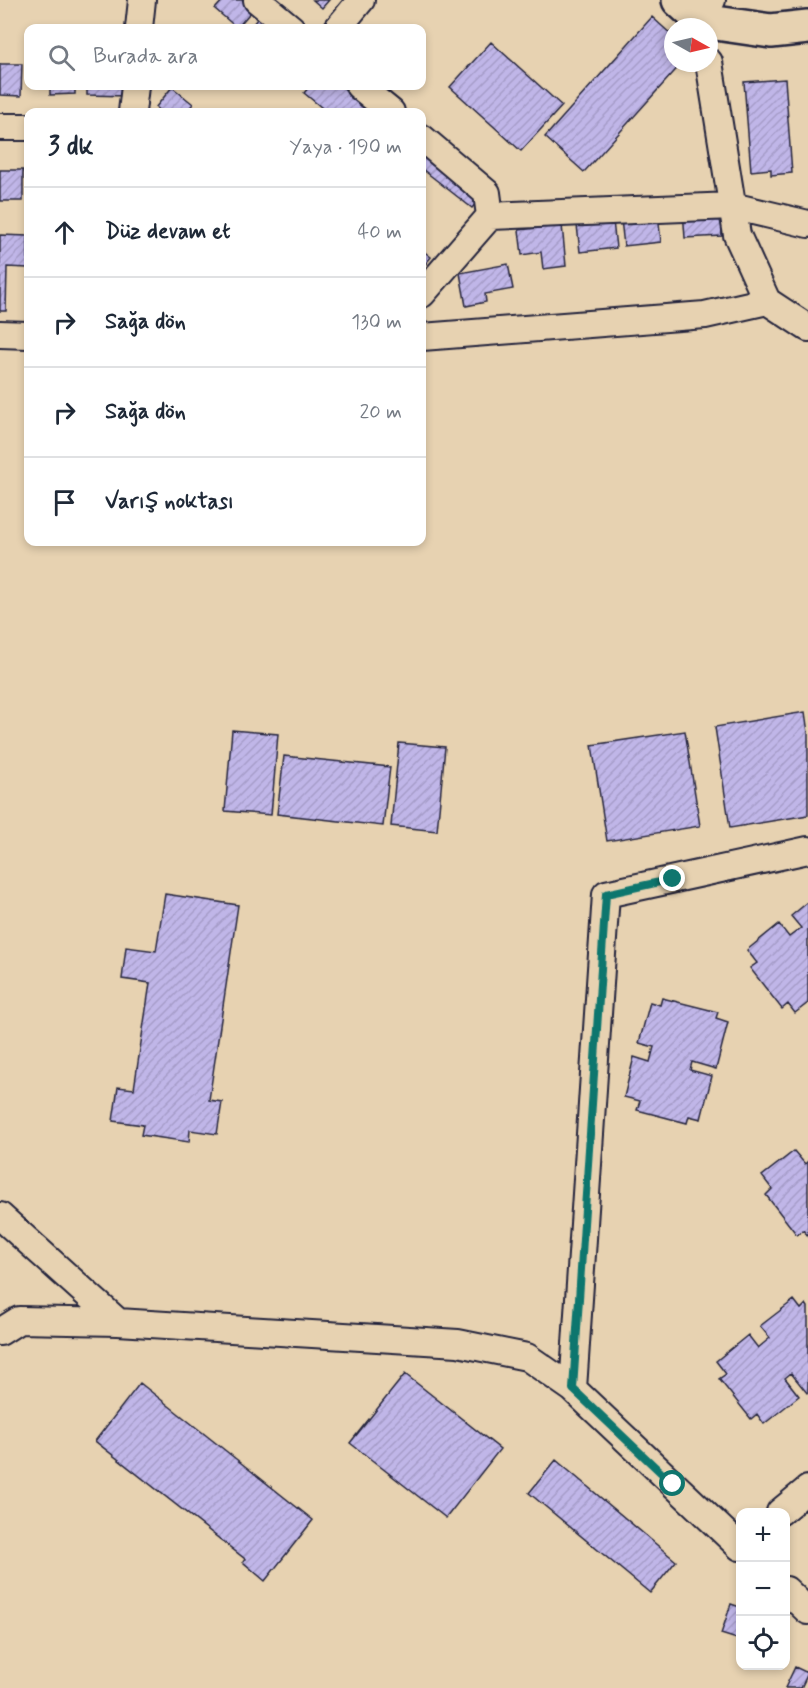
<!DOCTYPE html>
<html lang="tr">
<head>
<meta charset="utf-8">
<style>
	body { margin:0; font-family:Mynerve,sans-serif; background:#f6f6f7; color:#1f2937 }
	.controls { position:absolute; right:18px; bottom:18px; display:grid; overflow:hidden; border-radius:12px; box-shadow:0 3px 9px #0003 }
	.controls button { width:54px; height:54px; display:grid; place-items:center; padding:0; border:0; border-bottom:2px solid #e0e1e3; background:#fff; color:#1f2937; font:30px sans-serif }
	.compass { position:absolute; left:664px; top:18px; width:54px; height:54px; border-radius:50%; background:#fff; box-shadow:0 3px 9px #0003; rotate:98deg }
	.stop { position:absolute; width:18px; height:18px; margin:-14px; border:4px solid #0f766e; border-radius:50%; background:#fff }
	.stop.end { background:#0f766e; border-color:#fff; box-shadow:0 2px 6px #0008 }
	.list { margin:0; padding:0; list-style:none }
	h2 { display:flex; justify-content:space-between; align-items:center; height:78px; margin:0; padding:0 24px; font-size:26px }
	h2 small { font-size:20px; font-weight:400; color:#747a83 }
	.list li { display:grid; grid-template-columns:39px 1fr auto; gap:18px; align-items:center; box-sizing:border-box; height:90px; padding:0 24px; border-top:2px solid #e0e1e3 }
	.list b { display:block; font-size:22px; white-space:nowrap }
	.list em { font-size:20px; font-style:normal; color:#747a83 }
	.icon { flex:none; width:33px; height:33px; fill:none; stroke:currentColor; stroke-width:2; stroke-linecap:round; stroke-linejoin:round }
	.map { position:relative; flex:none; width:808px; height:1688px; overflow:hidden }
	.search { position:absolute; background:#fff; box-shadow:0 3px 9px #0003; left:24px; top:24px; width:402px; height:66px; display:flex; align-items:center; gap:15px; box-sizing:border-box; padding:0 21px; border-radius:12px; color:#747a83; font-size:22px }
	.panel { position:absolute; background:#fff; box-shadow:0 3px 9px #0003; left:24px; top:108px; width:402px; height:438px; border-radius:12px }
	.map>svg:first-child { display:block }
	.building { fill:url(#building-hatch); stroke:#22223b; stroke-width:1.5 }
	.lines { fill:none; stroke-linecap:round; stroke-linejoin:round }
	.minor-casing { stroke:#22223b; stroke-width:30 }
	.tertiary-casing { stroke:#22223b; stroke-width:38 }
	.minor { stroke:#e7d2b1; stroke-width:26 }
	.tertiary { stroke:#e7d2b1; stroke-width:33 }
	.route { stroke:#0f766e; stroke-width:8 }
</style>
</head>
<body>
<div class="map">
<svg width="808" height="1688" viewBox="0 0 808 1688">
	<defs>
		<pattern id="building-hatch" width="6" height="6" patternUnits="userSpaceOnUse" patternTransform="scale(1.5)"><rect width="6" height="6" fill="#c0b6e8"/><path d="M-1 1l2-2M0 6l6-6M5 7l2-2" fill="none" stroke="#a59cc8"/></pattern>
	</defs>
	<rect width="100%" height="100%" fill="#e7d2b1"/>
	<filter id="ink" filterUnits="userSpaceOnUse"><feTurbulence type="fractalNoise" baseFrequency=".0167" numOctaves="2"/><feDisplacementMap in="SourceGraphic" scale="12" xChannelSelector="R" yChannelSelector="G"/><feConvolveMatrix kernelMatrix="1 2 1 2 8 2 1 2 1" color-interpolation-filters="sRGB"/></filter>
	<g filter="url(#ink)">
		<!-- building -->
		<path class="building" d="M223,0h22l9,8 -17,20 -22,-19z
			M313,0h16l-7,8z
			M260,15l13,10 -2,3h-21z
			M652,17l21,19v27h9l-98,109 -39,-35z
			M491,42l71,64 -41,45 -71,-64z
			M0,64h22l-1,32 -21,-1z
			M785,79l7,94 -21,2v-6l-20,2 -7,-89z
			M50,86h25v8l-25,1z
			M87,86h40v10l-40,-1z
			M310,86h31l33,26h-47l-23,-19z
			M172,87l21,17 -7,8h-24l-6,-5z
			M422,142l63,50 -13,16 -50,-39z
			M0,170h23v31h-23z
			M721,209l1,27 -37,2 -2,-27z
			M658,215l3,27 -37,4 -3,-27z
			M613,221l3,27 -36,4 -3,-27z
			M562,225l4,41 -23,3 -2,-17 -19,3 -3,-25z
			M0,235l28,1v32l-21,-1 -1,44h-6z
			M422,250l9,7 -9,11z
			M508,264l5,25 -28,5 1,8 -20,4 -6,-33z
			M805,712l3,21v82l-78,13 -15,-101z
			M232,730l46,4 -7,81 -46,-4z
			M685,731l15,95 -93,15 -15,-96z
			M399,743l46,4 -8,84 -46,-5z
			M284,756l106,11 -7,59 -106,-12z
			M165,894l73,11 -29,195 13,2 -5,32 -27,-4 -1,12 -48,-7 2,-10 -30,-4 5,-34 16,2 16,-106 -28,-4 4,-32 30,4z
			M808,902v101l-13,10 -7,-9 -6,5 -32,-41 7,-5 -10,-13 32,-26 10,13 12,-9 -10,-12z
			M662,998l56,14 -2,6 12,4 -12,47 -24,-7 -2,8 22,6 -11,43 -12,-3 -2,7 -50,-13 3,-9 -16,-4 10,-40 16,5 4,-15 -15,-4 11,-41 10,3z
			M794,1151l11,13 3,-3v75l-5,-6 -6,5 -31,-40 6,-6 -10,-13z
			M794,1300l7,9 5,-5 2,3v85l-1,1 -16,-20 -6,5 14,18 -35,28 -7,-10 -6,5 -32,-40 7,-5 -10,-13 32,-26 10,13 12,-10 -10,-12z
			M405,1374l95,75 -54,69 -96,-75z
			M140,1383l173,137 -48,61 -22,-19 2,-3 -150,-118z
			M556,1460l120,101 -26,32 -121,-100z
			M731,1604l9,3v33l-19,-6z
			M795,1667l13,6 -7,15h-16z"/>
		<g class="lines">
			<defs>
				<path id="minor" d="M257,0l34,28
					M703,27l-1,-6 10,-21
					M139,28l3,-28
					M338,28l23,-28
					M709,62l28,173 30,66 41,27
					M359,86l32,26
					M132,112l3,-26
					M0,127h28
					M422,138l65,55 3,23
					M422,294l68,-78 242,-10 76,18
					M0,334l28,1
					M422,337l283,-22 62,-14
					M0,1216l118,106
					M0,1332l19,-12 99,2 340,21 69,14 46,32 167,158
					M573,1389l33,-495 202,-44
					M780,1512l28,-23
					M786,1590l22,21"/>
				<path id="tertiary" d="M679,0l23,21 69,10 37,-4"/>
			</defs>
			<!-- minor casing -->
			<use href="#minor" class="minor-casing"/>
			<!-- tertiary casing -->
			<use href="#tertiary" class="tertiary-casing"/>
			<!-- minor -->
			<use href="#minor" class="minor"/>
			<!-- tertiary -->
			<use href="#tertiary" class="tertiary"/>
		</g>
	</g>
	<g class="lines" filter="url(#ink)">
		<!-- route -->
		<path class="route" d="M673,1484l-100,-95 33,-495 67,-15"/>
	</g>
</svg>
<div class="controls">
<button>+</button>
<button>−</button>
<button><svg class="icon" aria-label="locate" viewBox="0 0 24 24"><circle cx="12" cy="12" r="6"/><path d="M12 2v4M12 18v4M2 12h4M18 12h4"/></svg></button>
</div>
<svg class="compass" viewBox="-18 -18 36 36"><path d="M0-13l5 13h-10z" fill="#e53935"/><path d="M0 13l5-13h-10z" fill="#747a83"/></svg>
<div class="stop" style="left:673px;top:1484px"></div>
<div class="stop end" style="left:673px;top:879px"></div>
<div class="search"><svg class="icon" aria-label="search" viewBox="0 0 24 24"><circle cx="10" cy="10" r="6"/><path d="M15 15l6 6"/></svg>Burada ara</div>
<section class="panel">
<h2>3 dk<small>Yaya · 190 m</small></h2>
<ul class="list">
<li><svg class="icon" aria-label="ahead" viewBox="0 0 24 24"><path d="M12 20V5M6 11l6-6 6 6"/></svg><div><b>Düz devam et</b></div><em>40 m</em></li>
<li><svg class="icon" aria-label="right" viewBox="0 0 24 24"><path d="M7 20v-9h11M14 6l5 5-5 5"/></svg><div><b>Sağa dön</b></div><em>130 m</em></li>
<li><svg class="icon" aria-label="right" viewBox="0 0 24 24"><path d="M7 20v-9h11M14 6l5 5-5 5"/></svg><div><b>Sağa dön</b></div><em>20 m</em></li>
<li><svg class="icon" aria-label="arrive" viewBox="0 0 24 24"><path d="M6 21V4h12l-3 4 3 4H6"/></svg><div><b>Varış noktası</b></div></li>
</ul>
</section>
</div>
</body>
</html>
